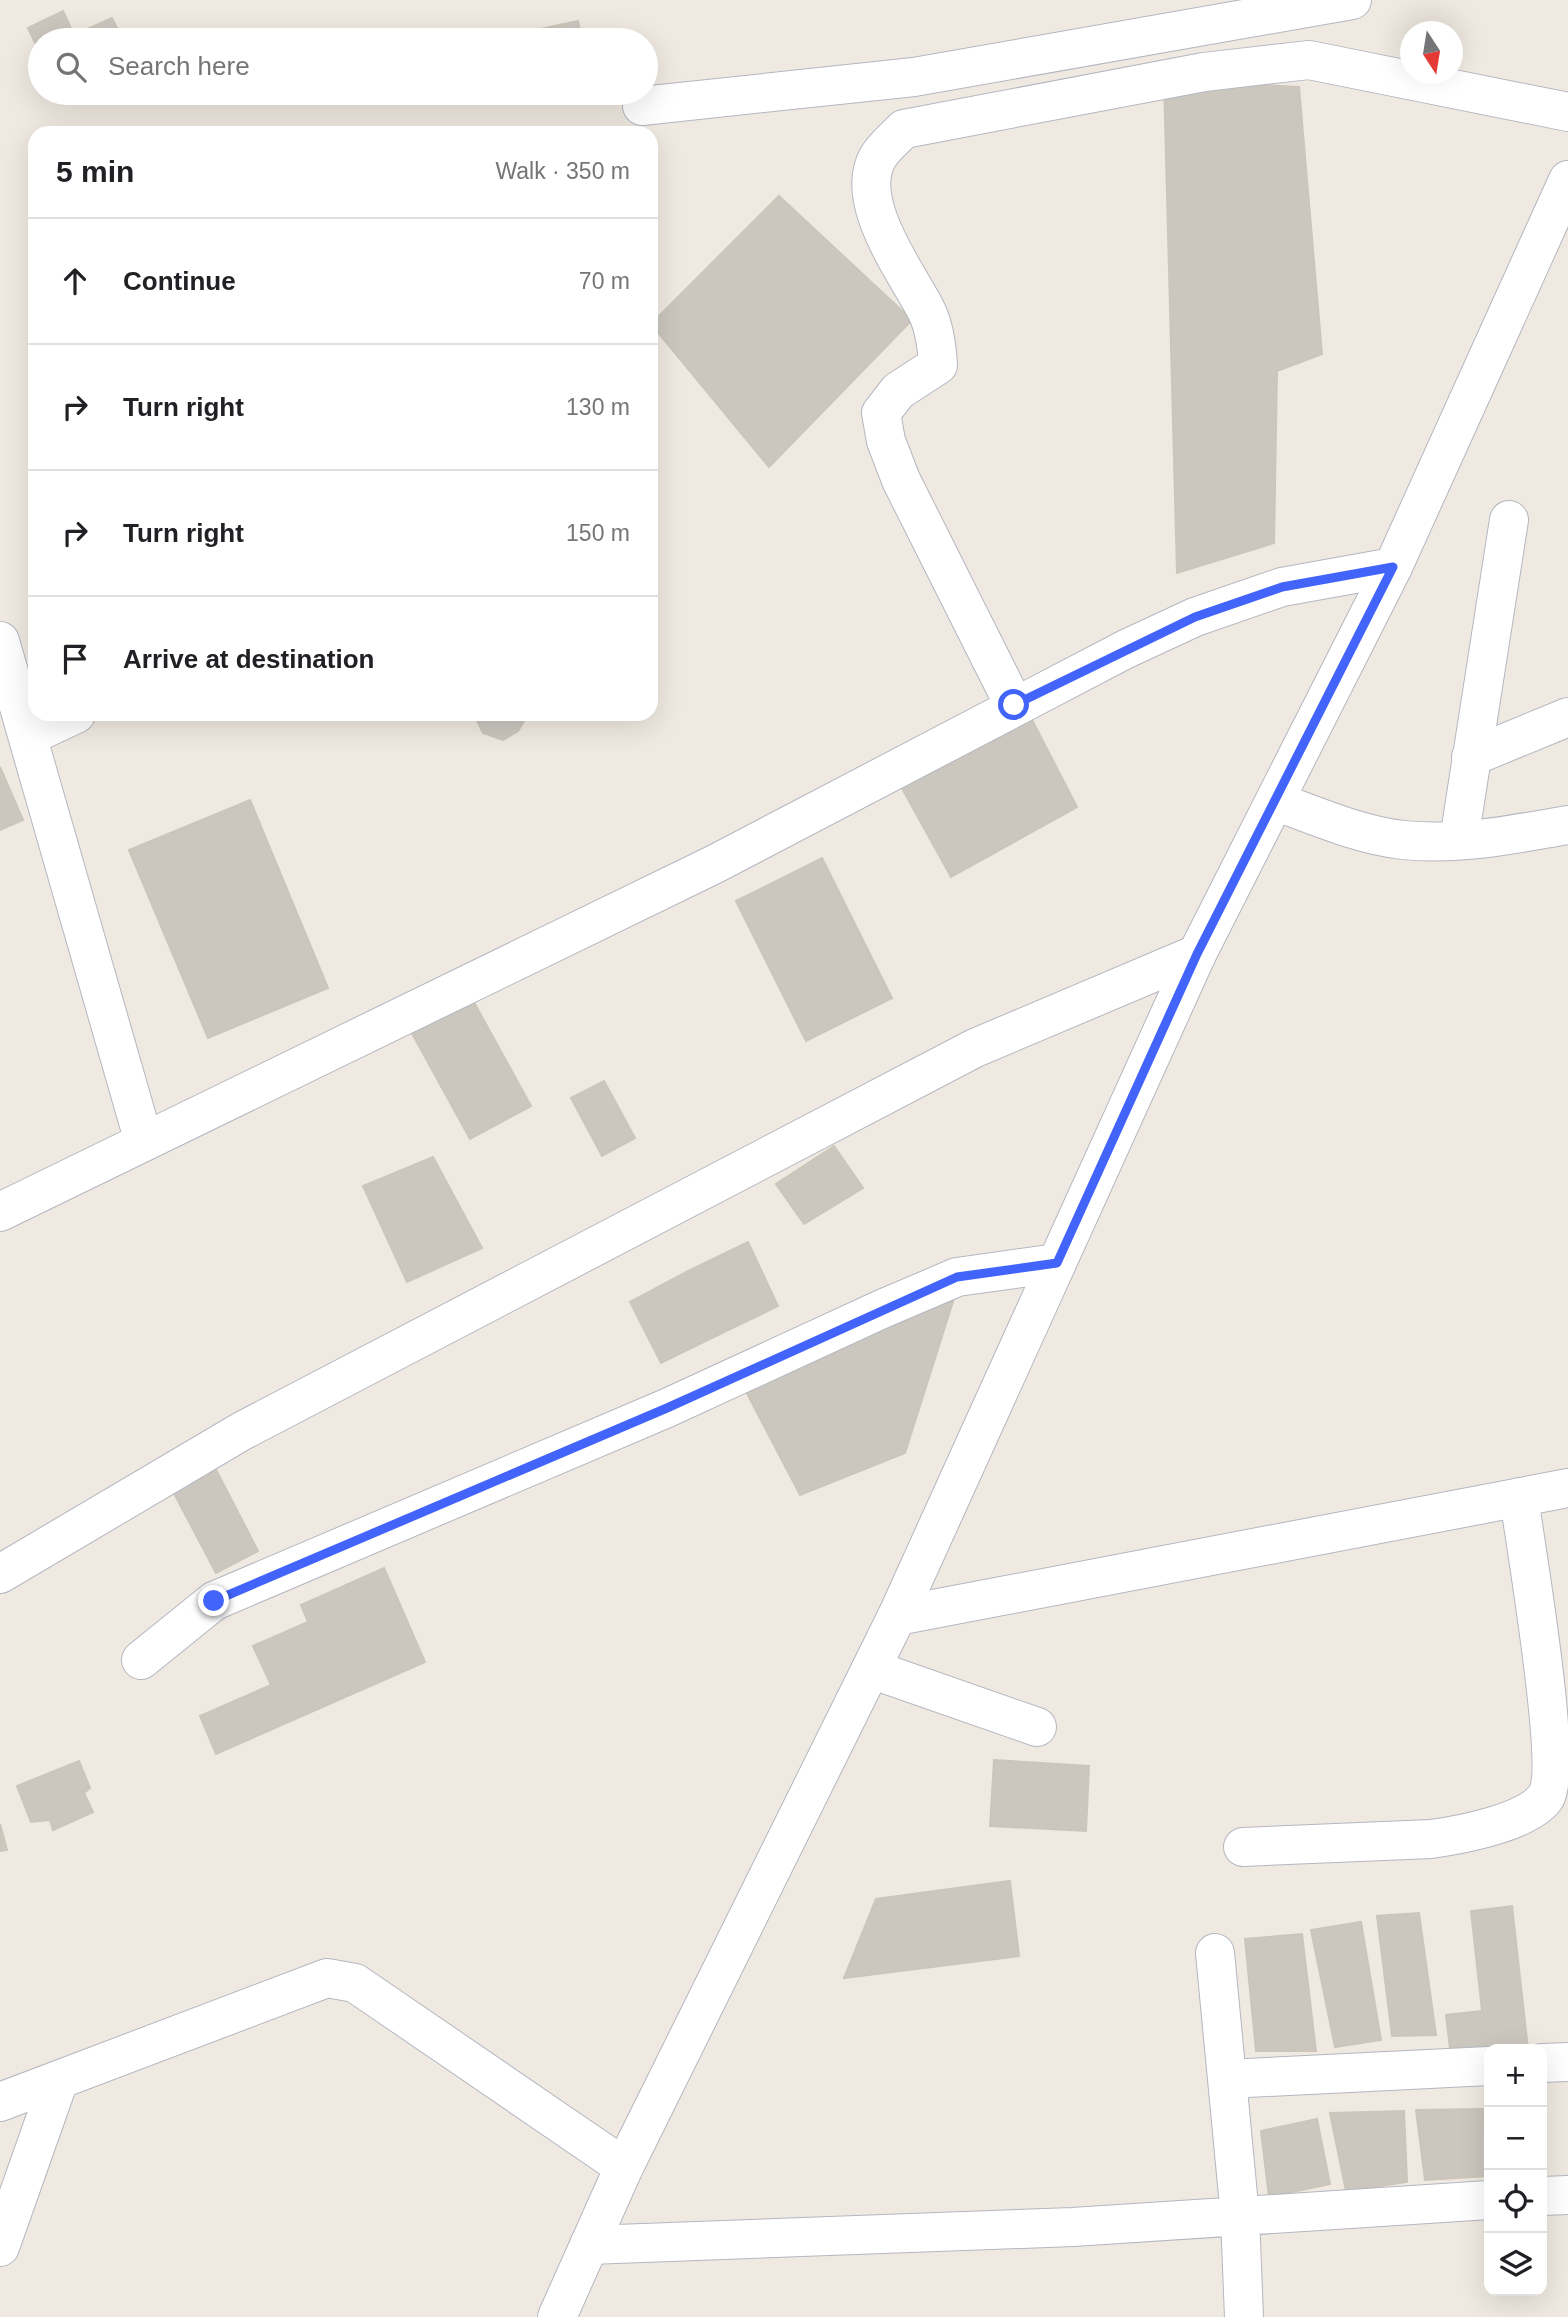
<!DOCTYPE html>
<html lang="en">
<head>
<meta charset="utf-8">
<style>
	body { margin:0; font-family:Arial,sans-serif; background:#f6f6f6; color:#202124 }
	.controls { position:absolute; right:21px; bottom:21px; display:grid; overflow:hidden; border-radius:14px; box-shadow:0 7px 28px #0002 }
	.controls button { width:63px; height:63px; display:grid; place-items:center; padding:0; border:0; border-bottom:2px solid #e0e0e0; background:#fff; color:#202124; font:35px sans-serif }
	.compass { position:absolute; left:1400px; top:21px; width:63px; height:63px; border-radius:50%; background:#fff; box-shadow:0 7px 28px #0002; rotate:168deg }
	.stop { position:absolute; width:21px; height:21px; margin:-16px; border:5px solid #4264fb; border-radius:50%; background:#fff }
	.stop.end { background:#4264fb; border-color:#fff; box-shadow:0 2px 7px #0008 }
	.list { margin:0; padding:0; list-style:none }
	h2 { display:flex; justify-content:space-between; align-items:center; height:91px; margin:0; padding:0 28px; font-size:30px }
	h2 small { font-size:23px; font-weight:400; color:#757577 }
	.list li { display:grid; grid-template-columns:46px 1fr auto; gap:21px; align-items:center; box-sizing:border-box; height:126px; padding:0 28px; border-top:2px solid #e0e0e0 }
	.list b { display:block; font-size:26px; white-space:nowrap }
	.list em { font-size:23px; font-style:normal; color:#757577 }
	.icon { flex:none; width:38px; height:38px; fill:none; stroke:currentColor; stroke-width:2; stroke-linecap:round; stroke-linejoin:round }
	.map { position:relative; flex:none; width:1568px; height:2317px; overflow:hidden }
	.search { position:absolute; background:#fff; box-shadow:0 7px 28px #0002; left:28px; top:28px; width:630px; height:77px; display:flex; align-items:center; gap:18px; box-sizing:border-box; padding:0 24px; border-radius:38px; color:#757577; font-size:26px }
	.panel { position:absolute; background:#fff; box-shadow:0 7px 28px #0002; left:28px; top:126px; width:630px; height:595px; border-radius:21px }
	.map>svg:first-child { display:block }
	.building { fill:#cbc7bf; stroke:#cbc5ba; stroke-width:2 }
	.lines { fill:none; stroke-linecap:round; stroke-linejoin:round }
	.street-casing { stroke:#b4b7c1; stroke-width:40 }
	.secondary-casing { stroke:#b4b7c1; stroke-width:40 }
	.street { stroke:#fff; stroke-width:38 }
	.secondary { stroke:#fff; stroke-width:38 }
	.route { stroke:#4264fb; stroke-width:9 }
</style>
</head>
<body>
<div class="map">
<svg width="1568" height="2317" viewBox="0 0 1568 2317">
	<rect width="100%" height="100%" fill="#efe9e1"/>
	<!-- building -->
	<path class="building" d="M63,11l11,24 38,-17 11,22h-83v13l-12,-25z
		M578,21l4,19h-93z
		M1164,80l135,7 23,267 -45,17 -3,172 -97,30z
		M59,93h26l-22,10z
		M487,93h45l-42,11z
		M779,196l133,124 -143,147 -118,-143z
		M474,714h54l-10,17 -15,9 -20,-7z
		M1029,714l48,93 -126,70 -52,-94z
		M0,767l23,53 -23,10z
		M250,800l78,188 -120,50 -79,-188z
		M822,858l70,140 -86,43 -70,-140z
		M470,995l61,111 -61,33 -61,-111z
		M604,1081l31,57 -33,18 -31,-58z
		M834,1146l29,42 -59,36 -28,-40z
		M433,1157l49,91 -75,34 -44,-96z
		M748,1242l30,64 -60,29 -32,-63z
		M686,1272l32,63 -57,28 -31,-61z
		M957,1289l-52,164 -105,42 -60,-115z
		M211,1460l47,91 -42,22 -48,-91z
		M384,1568l41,94 -209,92 -16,-38 71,-31 -18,-39 55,-24 -7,-17z
		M994,1760l95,6 -3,65 -96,-5z
		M79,1761l11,27 -6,5 9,19 -40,18 -3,-10 -19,2 -14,-36z
		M0,1824l7,26 -7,1z
		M1010,1881l9,75 -175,22 32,-79z
		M1512,1906l16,143h-39l-38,8 -5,-42 36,-4 -11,-100z
		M1419,1913l17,122 -44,1 -15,-120z
		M1361,1922l20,118 -46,7 -24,-117z
		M1302,1934l14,117h-60l-11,-112z
		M1483,2109l5,67 -63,4 -9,-70z
		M1404,2111l3,71 -61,9 -16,-78z
		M1317,2119l13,65 -61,13 -8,-66z"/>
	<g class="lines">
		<defs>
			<path id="street" d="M642,106l272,-29 438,-77
				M0,641l144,501
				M1014,705l-113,-225 -15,-39 -5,-28 17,-22 40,-26c-1,-18 -3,-36 -11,-53 -19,-38 -75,-110 -49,-155 6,-10 18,-20 26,-28l300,-57 105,-12 259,52
				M29,736l47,-22
				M1471,757l97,-40
				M1275,801c41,15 84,34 128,39 55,6 111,-6 165,-15
				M1459,840l50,-320
				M0,1212l715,-348 411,-215 69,-32 87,-30 111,-20
				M0,1574l242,-143 733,-383 222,-94
				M897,1616l671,-128
				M141,1660l73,-59 453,-193 215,-99 75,-32 100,-14
				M871,1669l166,58
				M1243,1847l188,-8c29,-4 95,-16 114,-41 20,-28 -20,-254 -26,-301
				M1215,1953l25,263 4,101
				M1542,2063l26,-1
				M1227,2079l262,-13
				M0,2102l327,-124 28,5 269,184
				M1542,2196l26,-1
				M589,2245l484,-18 416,-27
				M0,2247l59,-167"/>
			<path id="secondary" d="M557,2317l67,-150 273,-551 300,-662 196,-387 175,-387"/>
		</defs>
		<!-- street casing -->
		<use href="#street" class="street-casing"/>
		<!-- secondary casing -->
		<use href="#secondary" class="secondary-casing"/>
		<!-- street -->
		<use href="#street" class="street"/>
		<!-- secondary -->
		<use href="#secondary" class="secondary"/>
	</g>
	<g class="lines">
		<!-- route -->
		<path class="route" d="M214,1601l453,-193 290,-131 100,-14 140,-309 196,-387 -111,20 -87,30 -181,88"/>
	</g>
</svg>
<div class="controls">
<button>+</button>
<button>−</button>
<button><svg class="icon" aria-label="locate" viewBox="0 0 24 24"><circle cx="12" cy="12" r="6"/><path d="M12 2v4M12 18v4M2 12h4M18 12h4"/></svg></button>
<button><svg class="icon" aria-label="layers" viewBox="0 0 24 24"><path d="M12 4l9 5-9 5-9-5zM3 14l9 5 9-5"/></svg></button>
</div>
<svg class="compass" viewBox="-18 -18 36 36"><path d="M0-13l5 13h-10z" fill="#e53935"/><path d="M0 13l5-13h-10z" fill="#757577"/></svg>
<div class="stop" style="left:1014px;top:705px"></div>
<div class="stop end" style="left:214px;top:1601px"></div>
<div class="search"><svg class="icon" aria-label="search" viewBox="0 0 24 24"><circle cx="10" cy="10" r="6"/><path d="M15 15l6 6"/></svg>Search here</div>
<section class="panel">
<h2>5 min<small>Walk · 350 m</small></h2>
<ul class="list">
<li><svg class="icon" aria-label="ahead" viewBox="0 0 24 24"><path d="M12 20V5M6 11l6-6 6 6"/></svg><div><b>Continue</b></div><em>70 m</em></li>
<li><svg class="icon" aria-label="right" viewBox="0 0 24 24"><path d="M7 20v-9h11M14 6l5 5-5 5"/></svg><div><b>Turn right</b></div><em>130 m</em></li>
<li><svg class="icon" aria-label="right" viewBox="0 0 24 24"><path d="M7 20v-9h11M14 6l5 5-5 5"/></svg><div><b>Turn right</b></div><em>150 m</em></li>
<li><svg class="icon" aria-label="arrive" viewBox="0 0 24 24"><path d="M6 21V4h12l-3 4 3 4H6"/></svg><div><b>Arrive at destination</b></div></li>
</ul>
</section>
</div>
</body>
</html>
